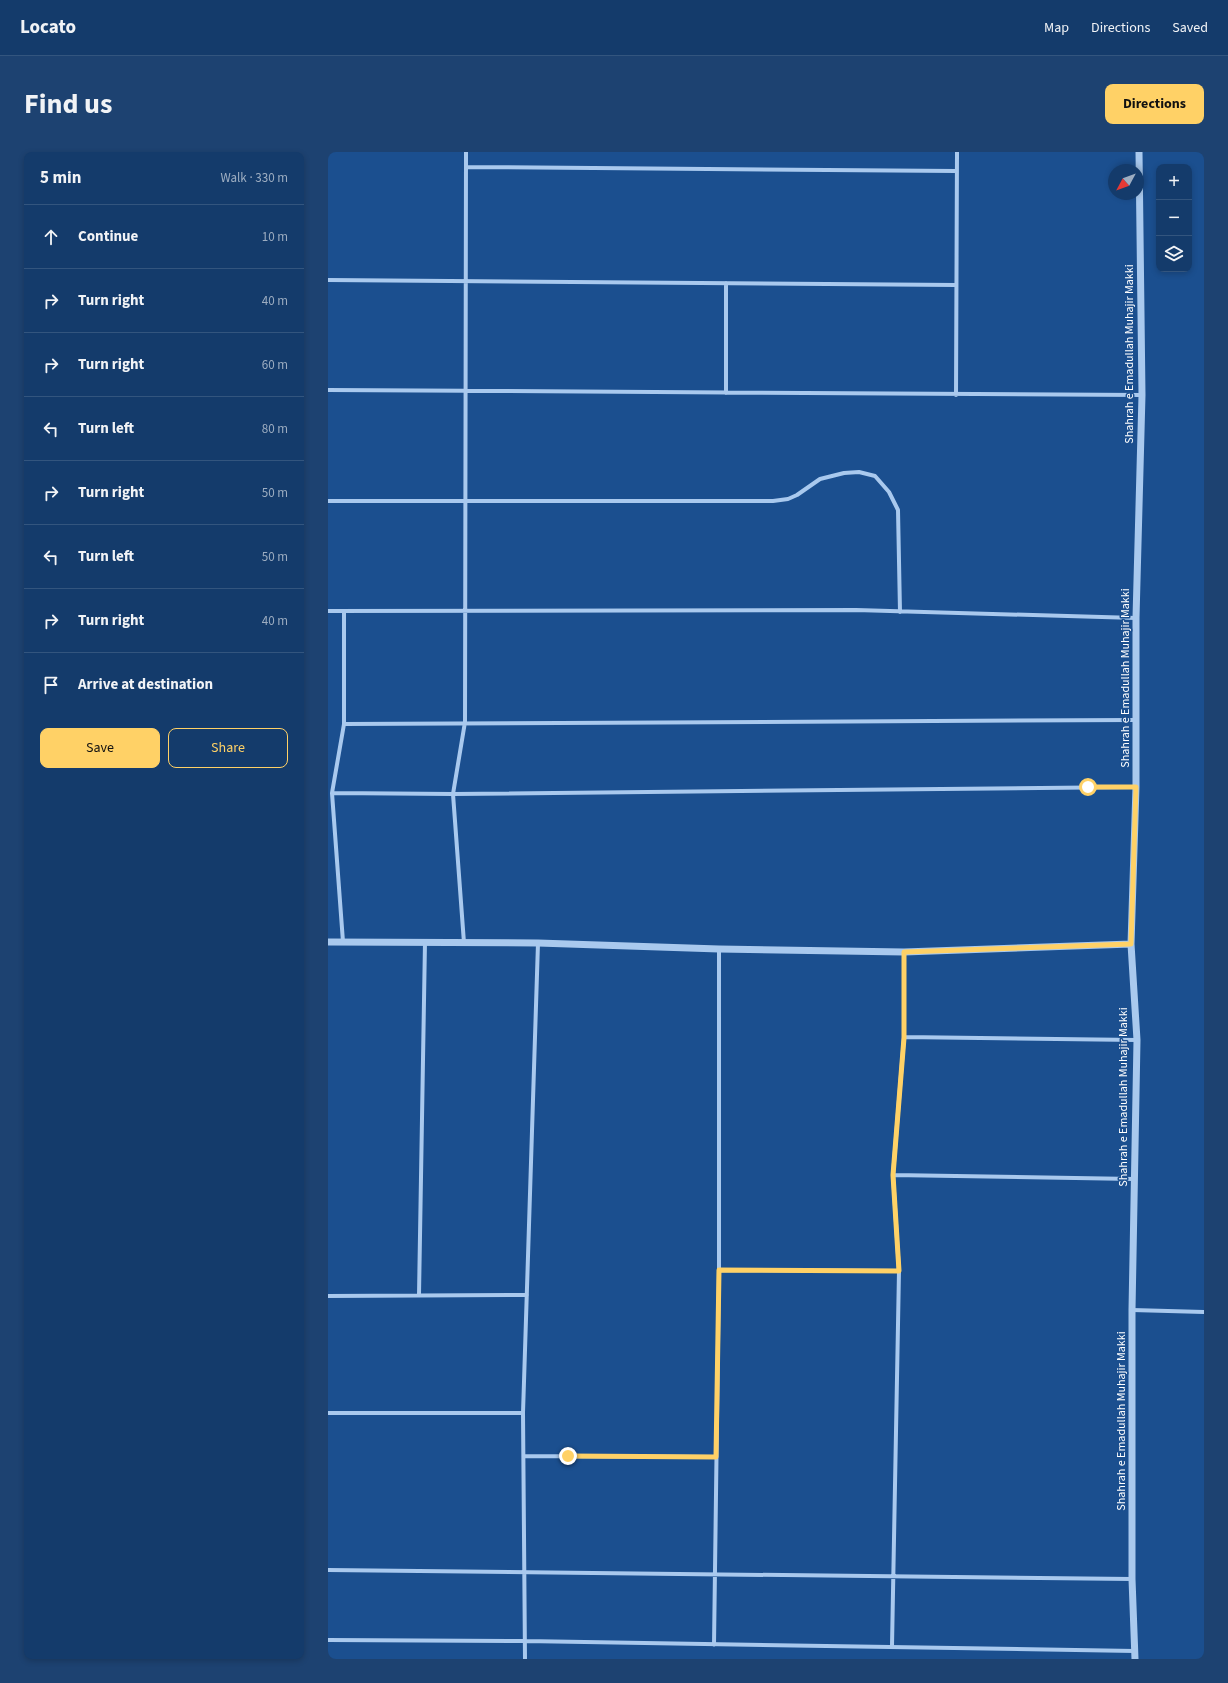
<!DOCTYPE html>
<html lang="en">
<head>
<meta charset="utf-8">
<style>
	body { margin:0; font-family:"Source Sans 3",sans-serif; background:#1d4271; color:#f1f3f6 }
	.controls { position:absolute; right:12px; top:12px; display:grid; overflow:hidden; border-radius:8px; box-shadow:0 2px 6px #0003 }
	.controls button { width:36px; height:36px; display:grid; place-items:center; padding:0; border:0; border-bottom:1px solid #33557e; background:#143b6b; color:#f1f3f6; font:20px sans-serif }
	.compass { position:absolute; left:780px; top:12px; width:36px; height:36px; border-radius:50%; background:#143b6b; box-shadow:0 2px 6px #0003; rotate:229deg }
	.stop { position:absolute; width:12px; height:12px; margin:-9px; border:3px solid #ffd166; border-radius:50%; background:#fff }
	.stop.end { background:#ffd166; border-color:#fff; box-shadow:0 1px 4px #0008 }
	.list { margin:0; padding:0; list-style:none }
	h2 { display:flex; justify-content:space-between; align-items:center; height:52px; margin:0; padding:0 16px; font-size:17px }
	h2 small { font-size:13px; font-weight:400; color:#9dadc1 }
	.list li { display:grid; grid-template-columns:26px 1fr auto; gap:12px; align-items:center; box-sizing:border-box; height:64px; padding:0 16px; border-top:1px solid #33557e }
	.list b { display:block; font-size:15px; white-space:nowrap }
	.list em { font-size:13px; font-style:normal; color:#9dadc1 }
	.actions { display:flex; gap:8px; padding:12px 16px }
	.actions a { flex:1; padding:9px 0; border:1px solid #ffd166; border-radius:8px; text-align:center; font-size:14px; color:#ffd166 }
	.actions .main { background:#ffd166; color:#111 }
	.icon { flex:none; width:22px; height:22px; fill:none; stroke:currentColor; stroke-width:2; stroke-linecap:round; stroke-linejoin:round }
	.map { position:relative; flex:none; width:876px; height:1507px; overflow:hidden; border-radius:8px }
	header { display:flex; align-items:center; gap:24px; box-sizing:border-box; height:56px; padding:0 20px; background:#143b6b; border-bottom:1px solid #33557e }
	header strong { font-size:19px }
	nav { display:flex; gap:22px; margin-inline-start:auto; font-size:14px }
	.intro { display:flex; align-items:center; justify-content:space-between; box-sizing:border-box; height:96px; padding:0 24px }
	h1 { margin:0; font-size:28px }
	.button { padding:10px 18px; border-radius:8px; background:#ffd166; color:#111; font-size:14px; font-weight:700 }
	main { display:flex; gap:24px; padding:0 24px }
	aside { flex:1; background:#143b6b; border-radius:8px; box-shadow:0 2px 6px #0003 }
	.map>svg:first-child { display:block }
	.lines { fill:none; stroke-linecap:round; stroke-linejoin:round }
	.minor { stroke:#a9c9ee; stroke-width:4 }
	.tertiary { stroke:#a9c9ee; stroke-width:7 }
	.route { stroke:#ffd166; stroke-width:5 }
	.labels { text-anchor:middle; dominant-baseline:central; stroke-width:3; stroke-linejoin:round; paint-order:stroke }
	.street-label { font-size:12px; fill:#fff; stroke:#1b4f8f }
</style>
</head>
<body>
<header>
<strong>Locato</strong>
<nav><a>Map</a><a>Directions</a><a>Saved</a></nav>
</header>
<div class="intro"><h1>Find us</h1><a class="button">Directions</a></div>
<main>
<aside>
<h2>5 min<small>Walk · 330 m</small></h2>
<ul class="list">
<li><svg class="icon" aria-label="ahead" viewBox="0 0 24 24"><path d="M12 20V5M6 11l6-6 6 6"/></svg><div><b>Continue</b></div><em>10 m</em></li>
<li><svg class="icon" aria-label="right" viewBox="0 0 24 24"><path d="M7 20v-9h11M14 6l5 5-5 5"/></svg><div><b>Turn right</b></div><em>40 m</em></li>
<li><svg class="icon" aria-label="right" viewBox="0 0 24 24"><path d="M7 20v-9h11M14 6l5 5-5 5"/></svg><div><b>Turn right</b></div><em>60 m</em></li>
<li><svg class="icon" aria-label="left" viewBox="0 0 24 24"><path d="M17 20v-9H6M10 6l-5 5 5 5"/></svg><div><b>Turn left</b></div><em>80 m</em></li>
<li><svg class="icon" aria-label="right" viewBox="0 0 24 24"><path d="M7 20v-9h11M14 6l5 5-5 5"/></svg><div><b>Turn right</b></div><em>50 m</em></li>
<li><svg class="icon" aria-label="left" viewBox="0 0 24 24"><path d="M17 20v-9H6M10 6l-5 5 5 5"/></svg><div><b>Turn left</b></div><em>50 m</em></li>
<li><svg class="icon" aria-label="right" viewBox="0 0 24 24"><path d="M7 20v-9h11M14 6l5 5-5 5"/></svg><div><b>Turn right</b></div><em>40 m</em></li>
<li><svg class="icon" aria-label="arrive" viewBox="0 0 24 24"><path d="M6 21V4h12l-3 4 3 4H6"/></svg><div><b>Arrive at destination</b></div></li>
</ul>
<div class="actions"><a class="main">Save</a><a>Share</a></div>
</aside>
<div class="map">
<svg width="876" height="1507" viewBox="0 0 876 1507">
	<rect width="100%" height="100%" fill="#1b4f8f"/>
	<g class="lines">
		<!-- minor -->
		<path class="minor" d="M138,15l490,4
			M0,128l628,5
			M0,238l814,5
			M398,241v-110
			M628,243l1,-243
			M0,349h445l15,-2 9,-4 23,-16 24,-6 15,-1 16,4 14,16 9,18 2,102
			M0,459l528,-1 280,8
			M16,572l791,-4
			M4,641l121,1 683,-7
			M15,790l-11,-149 12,-69v-113
			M136,791l-11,-149 12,-72 1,-570
			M576,885l233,3
			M565,1023l241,4
			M391,1118l180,1
			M91,1143l6,-353
			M0,1144l199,-1
			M804,1158l72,2
			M0,1261h195
			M196,1304l192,1
			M0,1418l804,9
			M0,1488l197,1 610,10
			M386,1493l5,-375v-321
			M564,1494l7,-375 -6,-96 11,-138v-85
			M197,1507l-2,-246 15,-470"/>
		<!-- tertiary -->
		<path class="tertiary" d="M0,790l210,1 181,6 185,3 227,-8
			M807,1507l-3,-80v-269l5,-270 -6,-96 5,-157v-169l6,-223 -3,-243"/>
	</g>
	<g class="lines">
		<!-- route -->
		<path class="route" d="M240,1304l148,1 3,-187 180,1 -6,-96 11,-137v-86l227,-8 5,-157h-48"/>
	</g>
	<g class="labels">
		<!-- street labels -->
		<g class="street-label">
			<text transform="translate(801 202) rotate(-90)">Shahrah e Emadullah Muhajir Makki</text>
			<text transform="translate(797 526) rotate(-90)">Shahrah e Emadullah Muhajir Makki</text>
			<text transform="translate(795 945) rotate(-90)">Shahrah e Emadullah Muhajir Makki</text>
			<text transform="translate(793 1269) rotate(-90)">Shahrah e Emadullah Muhajir Makki</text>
		</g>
	</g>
</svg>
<div class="controls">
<button>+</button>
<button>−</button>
<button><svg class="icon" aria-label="layers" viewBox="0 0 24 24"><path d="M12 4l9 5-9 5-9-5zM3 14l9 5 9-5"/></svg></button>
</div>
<svg class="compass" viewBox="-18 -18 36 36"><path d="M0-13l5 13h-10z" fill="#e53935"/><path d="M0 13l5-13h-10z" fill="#9dadc1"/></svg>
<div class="stop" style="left:760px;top:635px"></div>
<div class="stop end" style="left:240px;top:1304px"></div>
</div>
</main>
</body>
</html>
